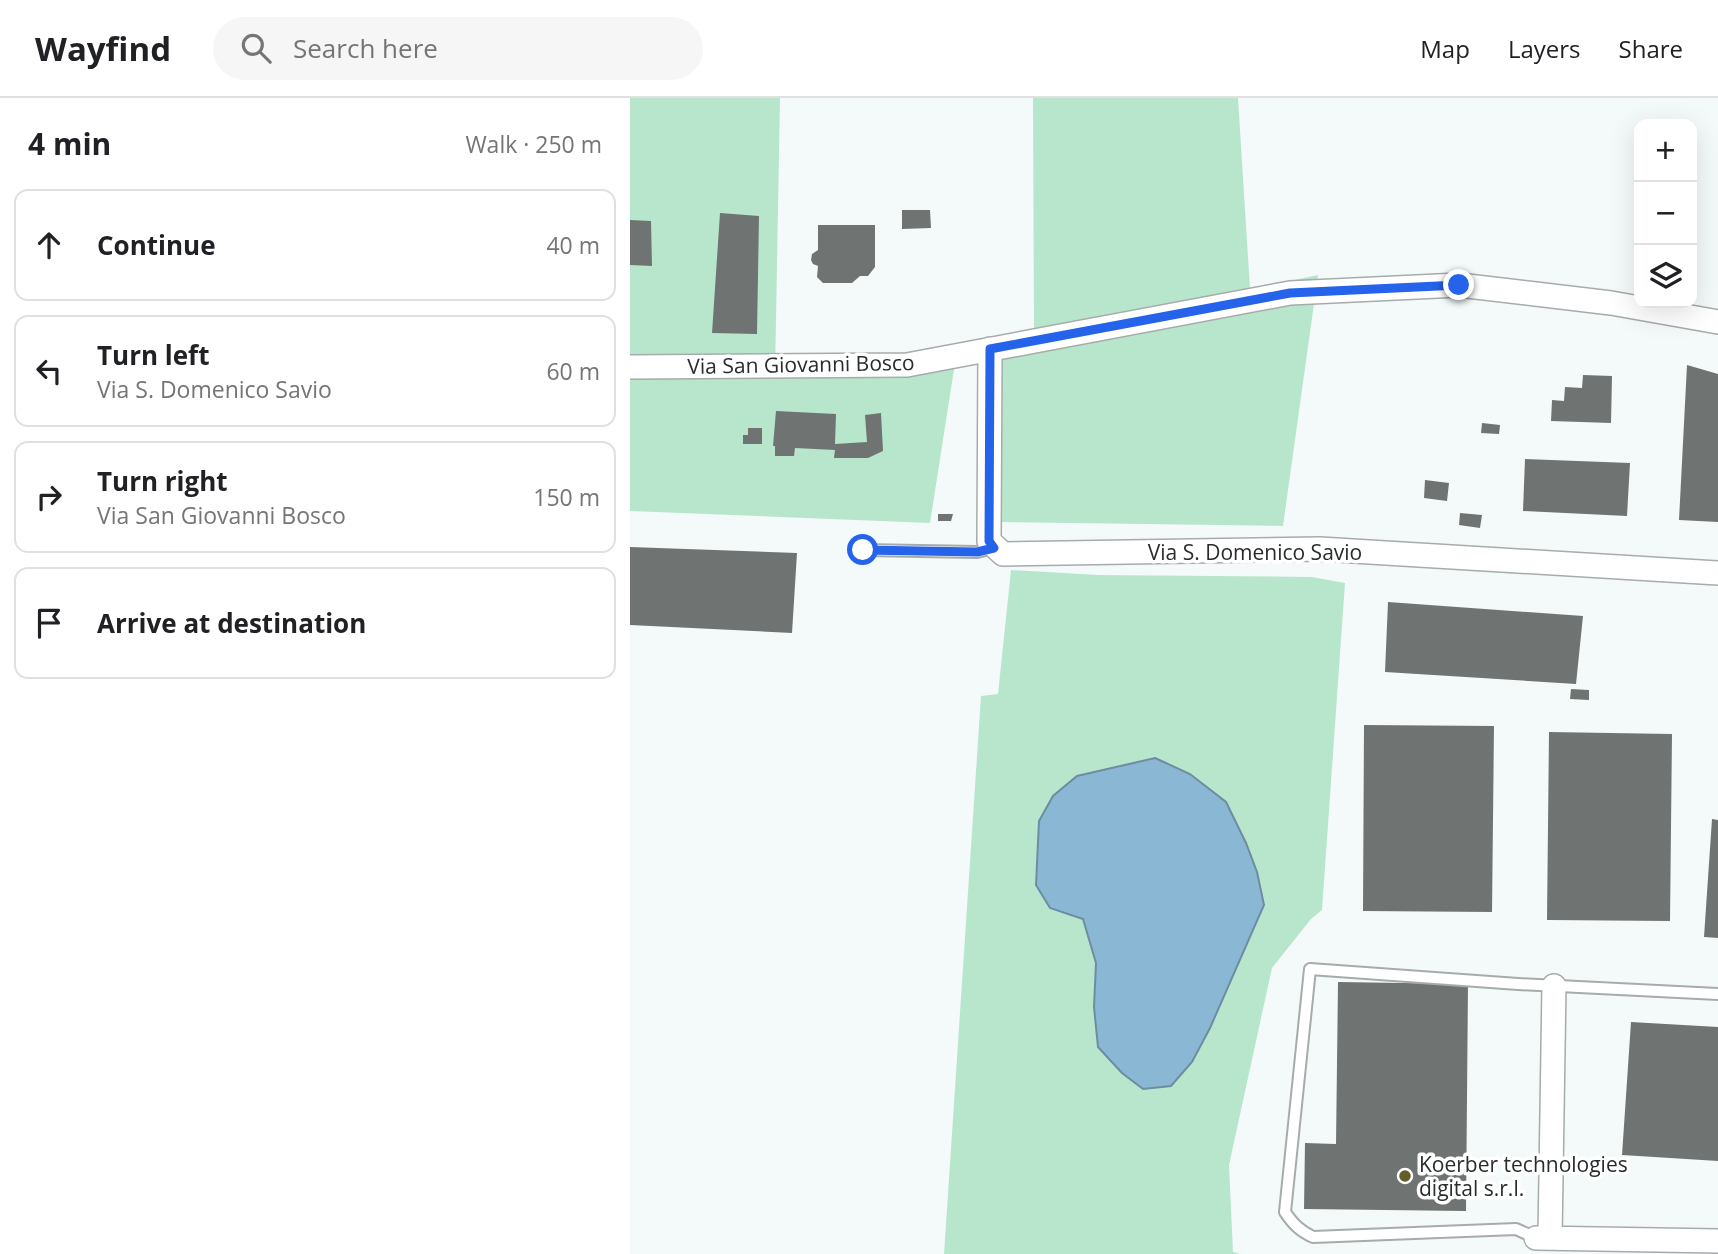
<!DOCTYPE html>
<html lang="en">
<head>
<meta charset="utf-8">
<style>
	body { margin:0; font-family:"Open Sans",sans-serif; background:#f6f6f6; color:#202124 }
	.controls { position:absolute; right:21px; top:21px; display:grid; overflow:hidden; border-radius:14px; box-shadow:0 7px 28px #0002 }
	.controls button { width:63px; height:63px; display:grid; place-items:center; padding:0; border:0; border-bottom:2px solid #e0e0e0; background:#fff; color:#202124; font:35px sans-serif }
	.stop { position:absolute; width:21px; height:21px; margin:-16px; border:5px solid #2563eb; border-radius:50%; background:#fff }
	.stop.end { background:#2563eb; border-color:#fff; box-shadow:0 2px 7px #0008 }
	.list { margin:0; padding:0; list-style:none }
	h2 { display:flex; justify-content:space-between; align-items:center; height:91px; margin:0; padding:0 28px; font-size:30px }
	h2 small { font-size:23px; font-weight:400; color:#757577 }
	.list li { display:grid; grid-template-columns:46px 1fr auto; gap:21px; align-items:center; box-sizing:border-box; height:112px; margin:0 14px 14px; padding:0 14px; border:2px solid #e0e0e0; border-radius:14px }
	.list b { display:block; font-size:26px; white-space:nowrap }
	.list p { margin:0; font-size:23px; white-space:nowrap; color:#757577 }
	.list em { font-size:23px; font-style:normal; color:#757577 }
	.icon { flex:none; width:38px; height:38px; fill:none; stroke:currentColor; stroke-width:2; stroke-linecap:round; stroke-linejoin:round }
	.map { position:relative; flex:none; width:1088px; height:1156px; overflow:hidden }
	header { display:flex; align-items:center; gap:42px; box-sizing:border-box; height:98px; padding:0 35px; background:#fff; border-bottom:2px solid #e0e0e0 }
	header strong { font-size:33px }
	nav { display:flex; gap:38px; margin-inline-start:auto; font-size:24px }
	.search { width:490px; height:63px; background:#f6f6f6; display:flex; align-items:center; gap:18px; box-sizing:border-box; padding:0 24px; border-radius:38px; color:#757577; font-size:26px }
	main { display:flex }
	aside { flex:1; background:#fff }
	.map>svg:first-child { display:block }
	.green { fill:#b8e6cc; fill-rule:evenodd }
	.water { fill:#8ab7d3; stroke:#6d8da1; stroke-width:2 }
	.building { fill:#6f7472 }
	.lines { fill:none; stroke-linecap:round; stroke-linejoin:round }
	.service-casing { stroke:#a6abab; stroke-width:14 }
	.minor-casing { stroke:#a6abab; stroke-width:26 }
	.service { stroke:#fff; stroke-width:10 }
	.minor { stroke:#fff; stroke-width:23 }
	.route { stroke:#2563eb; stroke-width:9 }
	.poi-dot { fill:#645d2a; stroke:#fff; stroke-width:2.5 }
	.labels { text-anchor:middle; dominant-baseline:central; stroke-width:7; stroke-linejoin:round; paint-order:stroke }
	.street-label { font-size:21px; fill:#292c2c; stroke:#fff }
	.poi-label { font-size:21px; fill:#292c2c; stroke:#fff; text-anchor:start }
</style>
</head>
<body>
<header>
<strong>Wayfind</strong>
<div class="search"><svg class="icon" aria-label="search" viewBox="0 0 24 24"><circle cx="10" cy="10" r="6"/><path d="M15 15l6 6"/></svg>Search here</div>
<nav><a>Map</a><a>Layers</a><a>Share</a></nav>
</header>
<main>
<aside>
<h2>4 min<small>Walk · 250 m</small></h2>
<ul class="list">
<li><svg class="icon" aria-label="ahead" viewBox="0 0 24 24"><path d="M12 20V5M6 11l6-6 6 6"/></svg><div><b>Continue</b></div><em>40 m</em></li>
<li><svg class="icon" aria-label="left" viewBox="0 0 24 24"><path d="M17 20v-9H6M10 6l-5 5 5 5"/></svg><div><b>Turn left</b><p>Via S. Domenico Savio</p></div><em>60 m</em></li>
<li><svg class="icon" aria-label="right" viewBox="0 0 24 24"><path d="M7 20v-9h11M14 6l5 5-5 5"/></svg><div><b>Turn right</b><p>Via San Giovanni Bosco</p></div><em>150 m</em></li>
<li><svg class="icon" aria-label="arrive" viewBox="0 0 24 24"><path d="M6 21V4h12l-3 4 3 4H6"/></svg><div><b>Arrive at destination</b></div></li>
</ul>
</aside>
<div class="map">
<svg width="1088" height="1156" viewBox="0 0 1088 1156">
	<rect width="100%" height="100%" fill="#f4fafa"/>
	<!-- green -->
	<path class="green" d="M0,0h150l-5,278 180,-13 -25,160 -300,-12z
		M403,0h205l12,191 68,-14 -35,251 -289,-4 8,-162 32,-26z
		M381,472l88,5 213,2 33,6 -23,327 -11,9 -39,49 -43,197 4,87 8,2h-297l37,-558 17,-2zM525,660l71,44 20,41 11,29 7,33 -54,123 -18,34 -98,-55 2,-44 -43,-167 24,-20z"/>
	<!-- water -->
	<path class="water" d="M525,660l35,16 36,28 20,41 11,29 7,33 -54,123 -18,34 -21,24 -28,3 -21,-16 -24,-26 -4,-40 2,-44 -13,-44 -33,-11 -14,-23 3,-64 14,-25 24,-20z"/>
	<!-- building -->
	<path class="building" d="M272,112h28l1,18 -29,1z
		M90,115l39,3 -2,118 -45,-1z
		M0,122l21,1 1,45 -22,-1z
		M188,127h57v42l-7,9h-8l-8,7h-29l-6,-6 1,-11 -5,-2 -2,-4 1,-6 6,-4z
		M1057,267l31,9v148l-39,-2z
		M953,277l29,1 -1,47 -60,-2 1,-21 12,1 1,-14 17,1z
		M146,313l60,3 -1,30 32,-2 -2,-27 16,-2 2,38 -15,7h-34l1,-8 -40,-2 -1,8h-19v-10h-2z
		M852,325l18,2 -1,9 -18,-1z
		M118,330h14v16h-19v-9h5z
		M895,361l105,4 -3,53 -104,-5z
		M795,382l24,3 -2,18 -23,-3z
		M830,415l22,2 -2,13 -21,-3z
		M308,416h15l-2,7h-13z
		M0,449l167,6 -5,80 -162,-8z
		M758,504l195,14 -7,68 -191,-12z
		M941,591l18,1v10l-19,-1z
		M734,627l130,1 -2,186 -129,-1z
		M919,634l123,2 -2,187 -123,-1z
		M1082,721l6,1v118l-14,-1z
		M708,884l130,2 -2,227 -162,-2 1,-66 31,1z
		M1001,924l87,5v134l-96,-6z"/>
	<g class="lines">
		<defs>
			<path id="service" d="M233,452l114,2 17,-4
				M906,1140l-20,-9 -203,8c-13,-6 -20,-13 -28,-25l25,-243 208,15 200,10"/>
			<path id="minor" d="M360,251l-1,192 14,13 317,-5 398,24
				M0,269l277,-2 383,-72 169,-8 152,18 107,19
				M906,1140l182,3
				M920,1140l4,-252"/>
		</defs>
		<!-- service casing -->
		<use href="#service" class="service-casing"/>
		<!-- minor casing -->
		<use href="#minor" class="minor-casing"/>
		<!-- service -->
		<use href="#service" class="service"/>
		<!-- minor -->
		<use href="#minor" class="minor"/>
	</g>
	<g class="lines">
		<!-- route -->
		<path class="route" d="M233,452l114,2 17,-4 -5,-7 1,-192 300,-56 169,-8"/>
	</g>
	<!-- markers -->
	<circle class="poi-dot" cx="775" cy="1078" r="7"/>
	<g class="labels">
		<!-- street labels -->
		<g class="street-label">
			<text transform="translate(171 266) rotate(-1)">Via San Giovanni Bosco</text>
			<text x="625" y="454">Via S. Domenico Savio</text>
		</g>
		<!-- poi labels -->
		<g class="poi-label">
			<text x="789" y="1066">Koerber technologies<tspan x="789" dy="24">digital s.r.l.</tspan></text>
		</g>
	</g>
</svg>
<div class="controls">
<button>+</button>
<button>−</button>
<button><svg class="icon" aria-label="layers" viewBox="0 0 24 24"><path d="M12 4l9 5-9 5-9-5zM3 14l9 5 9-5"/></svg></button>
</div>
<div class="stop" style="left:233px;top:452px"></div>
<div class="stop end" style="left:829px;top:187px"></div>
</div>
</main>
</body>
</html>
